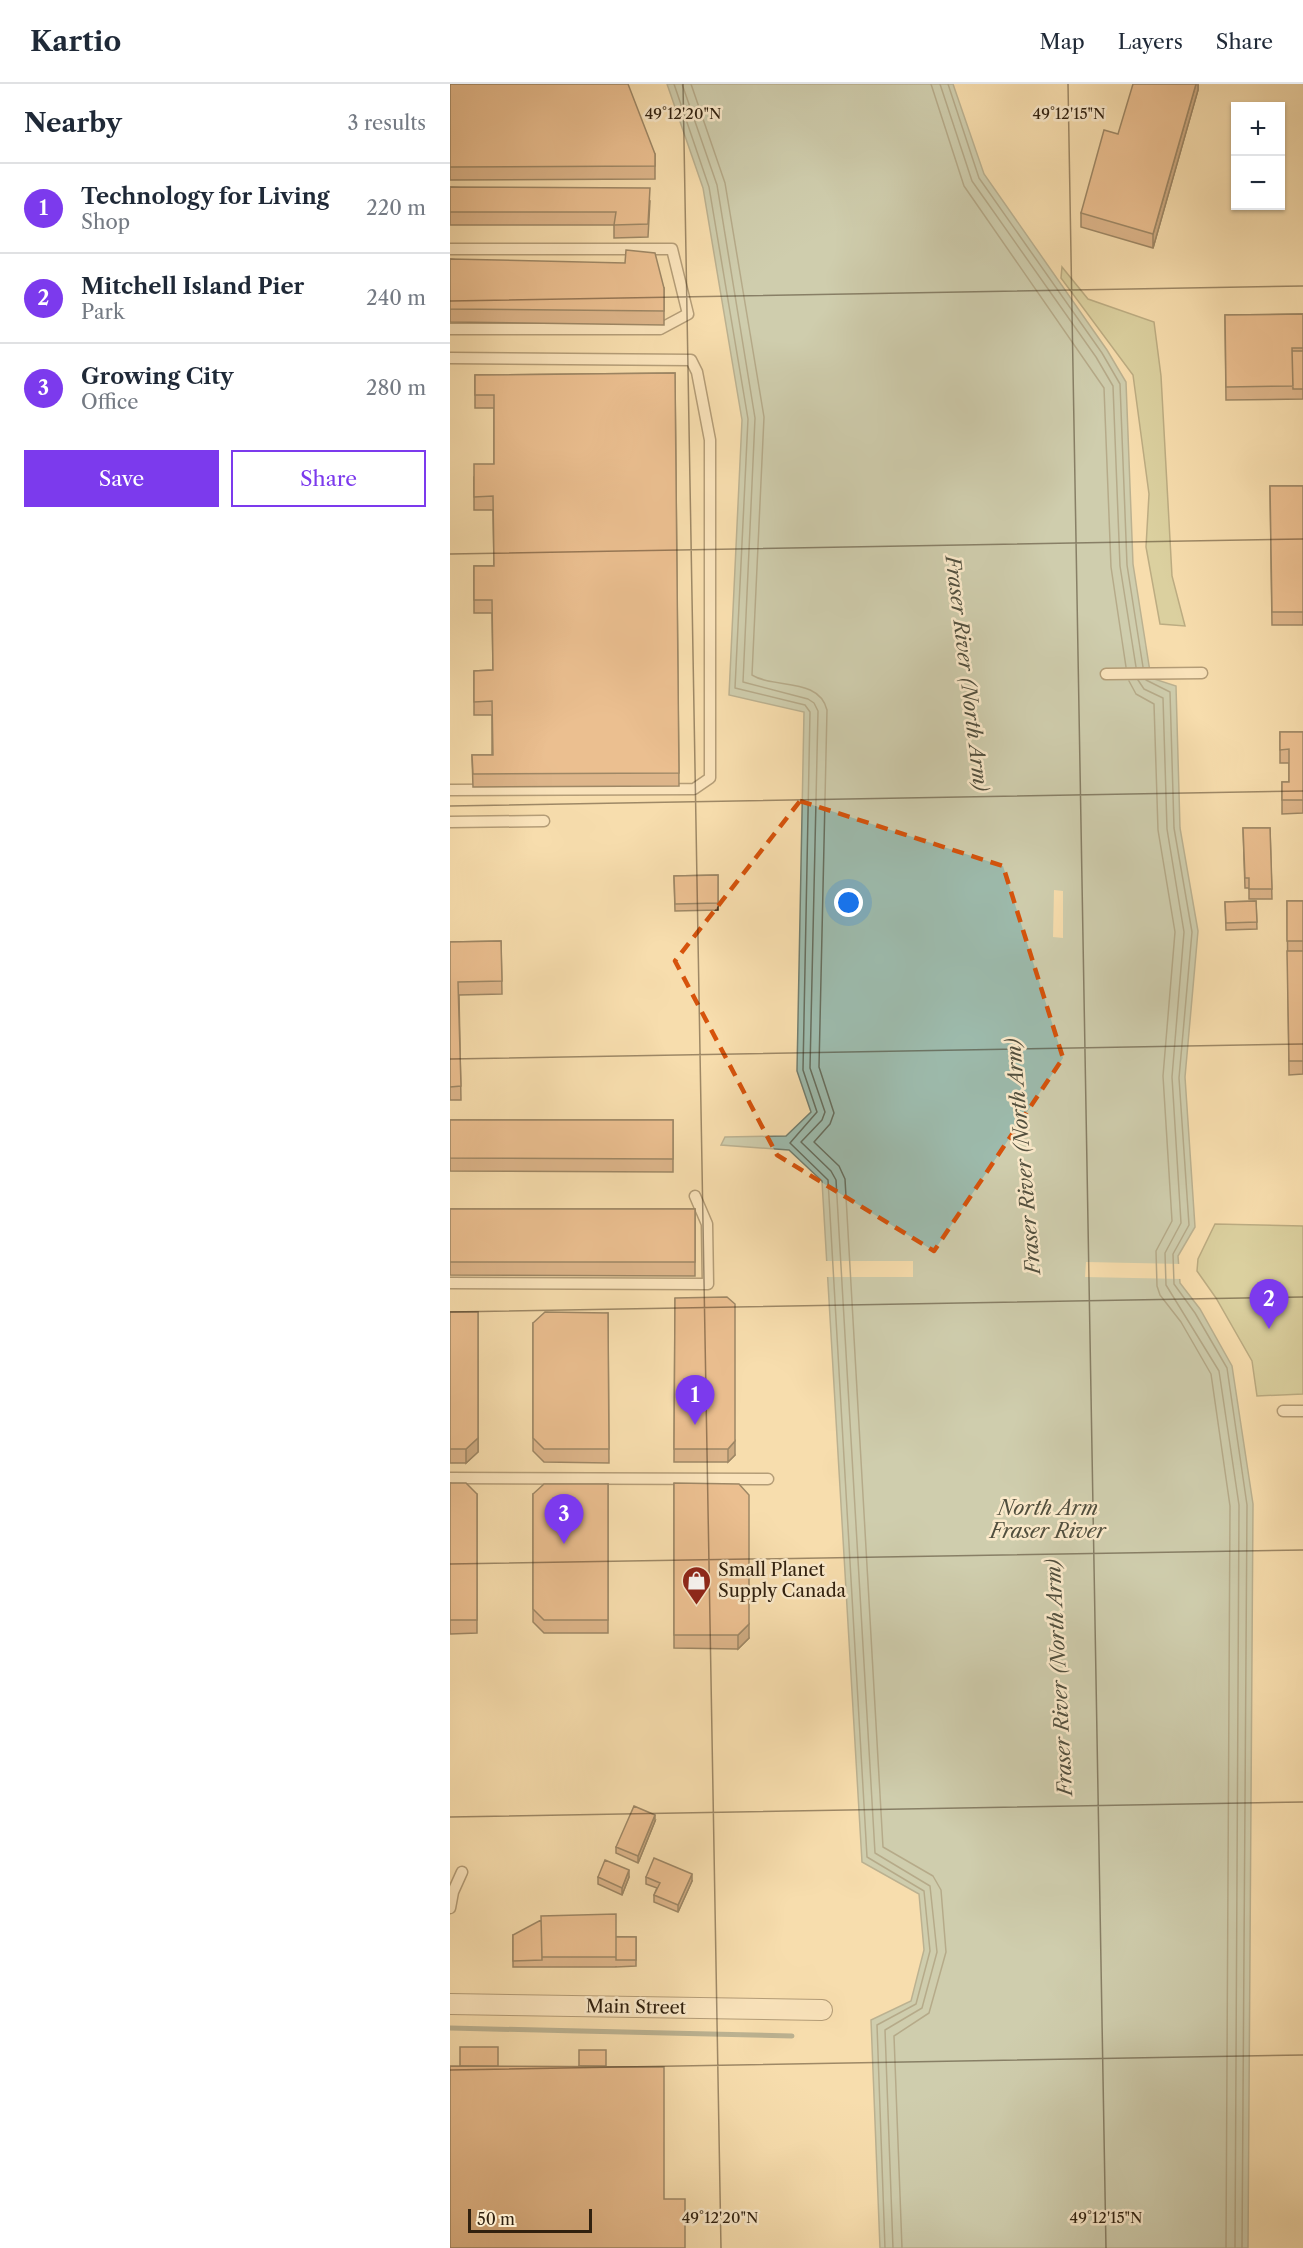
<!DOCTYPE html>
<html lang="en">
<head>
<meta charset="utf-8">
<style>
	body { margin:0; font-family:"Libre Caslon Text",serif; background:#f6f6f7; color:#1f2937 }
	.controls { position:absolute; right:18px; top:18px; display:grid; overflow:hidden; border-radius:0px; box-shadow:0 2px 4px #0004 }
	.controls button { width:54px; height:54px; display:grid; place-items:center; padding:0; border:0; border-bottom:2px solid #e0e1e3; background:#fff; color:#1f2937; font:30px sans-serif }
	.scale { position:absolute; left:18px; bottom:15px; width:124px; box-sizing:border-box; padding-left:6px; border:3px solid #31210f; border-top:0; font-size:16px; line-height:21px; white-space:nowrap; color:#31210f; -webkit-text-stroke:4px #fae9ca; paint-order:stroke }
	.you { position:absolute; left:399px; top:819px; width:21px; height:21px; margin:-15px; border:4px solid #fff; border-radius:50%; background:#1a73e8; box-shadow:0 0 0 9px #1a73e833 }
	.badge { display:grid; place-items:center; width:39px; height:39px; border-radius:50%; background:#7c3aed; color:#fff; font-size:20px; font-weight:700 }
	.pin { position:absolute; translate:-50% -50px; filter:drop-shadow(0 2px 3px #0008) }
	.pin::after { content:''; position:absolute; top:32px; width:21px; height:18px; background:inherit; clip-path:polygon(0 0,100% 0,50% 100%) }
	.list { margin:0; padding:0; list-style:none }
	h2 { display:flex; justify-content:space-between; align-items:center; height:78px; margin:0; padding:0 24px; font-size:26px }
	h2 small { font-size:20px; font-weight:400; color:#747a83 }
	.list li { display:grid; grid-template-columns:39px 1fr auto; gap:18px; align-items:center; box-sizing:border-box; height:90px; padding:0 24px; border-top:2px solid #e0e1e3 }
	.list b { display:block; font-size:22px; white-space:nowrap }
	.list p { margin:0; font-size:20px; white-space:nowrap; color:#747a83 }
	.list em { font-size:20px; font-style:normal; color:#747a83 }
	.actions { display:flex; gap:12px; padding:18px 24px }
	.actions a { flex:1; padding:14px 0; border:2px solid #7c3aed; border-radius:0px; text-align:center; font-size:21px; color:#7c3aed }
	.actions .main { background:#7c3aed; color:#fff }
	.map { position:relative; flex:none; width:853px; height:2164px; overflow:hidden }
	header { display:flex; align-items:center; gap:36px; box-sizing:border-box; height:84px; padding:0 30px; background:#fff; border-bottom:2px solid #e0e1e3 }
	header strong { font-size:28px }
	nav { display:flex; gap:33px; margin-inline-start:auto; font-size:21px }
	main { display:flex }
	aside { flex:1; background:#fff }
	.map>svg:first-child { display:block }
	.green { fill:#b8c28e; stroke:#74724e; stroke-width:1.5 }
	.water { fill:#9dbbad; stroke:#727d6e; stroke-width:1.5 }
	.pier { fill:#f7ddad }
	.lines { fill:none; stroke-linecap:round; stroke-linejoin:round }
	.shore { stroke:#676e5e; stroke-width:1.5 }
	.stream { stroke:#727d6e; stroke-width:5 }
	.service-casing { stroke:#625036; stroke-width:13 }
	.minor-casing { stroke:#625036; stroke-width:22 }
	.service { stroke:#fae9ca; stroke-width:10 }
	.minor { stroke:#fae9ca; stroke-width:20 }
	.wall { fill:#bc865f; stroke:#31210f; stroke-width:1.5 }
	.shaded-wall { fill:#996d4d; stroke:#31210f; stroke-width:1.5 }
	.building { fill:#db9c6e; stroke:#31210f; stroke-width:1.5 }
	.marked { fill:none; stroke:#d6530c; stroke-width:4.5; stroke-dasharray:12 8; stroke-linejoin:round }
	.ticks { fill:none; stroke:#31210f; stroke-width:1.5; stroke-opacity:0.45 }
	.labels { text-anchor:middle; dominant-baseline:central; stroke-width:5; stroke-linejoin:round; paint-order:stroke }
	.poi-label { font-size:18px; fill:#31210f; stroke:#fae9ca; text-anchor:start }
	.street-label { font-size:18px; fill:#31210f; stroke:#fae9ca }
	.water-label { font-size:20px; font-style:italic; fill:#514f3e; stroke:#fae9ca }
	.ticks-label { font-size:15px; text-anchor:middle; fill:#31210f; stroke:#fae9ca; stroke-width:5; stroke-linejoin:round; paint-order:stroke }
</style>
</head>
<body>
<header>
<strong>Kartio</strong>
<nav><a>Map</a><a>Layers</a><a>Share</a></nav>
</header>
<main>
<aside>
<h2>Nearby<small>3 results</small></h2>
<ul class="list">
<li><span class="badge">1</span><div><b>Technology for Living</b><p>Shop</p></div><em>220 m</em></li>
<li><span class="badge">2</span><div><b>Mitchell Island Pier</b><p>Park</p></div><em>240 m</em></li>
<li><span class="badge">3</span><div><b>Growing City</b><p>Office</p></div><em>280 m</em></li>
</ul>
<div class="actions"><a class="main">Save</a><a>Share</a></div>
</aside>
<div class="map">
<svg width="853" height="2164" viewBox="0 0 853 2164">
	<rect width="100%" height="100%" fill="#f7ddad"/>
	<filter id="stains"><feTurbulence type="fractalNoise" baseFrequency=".00333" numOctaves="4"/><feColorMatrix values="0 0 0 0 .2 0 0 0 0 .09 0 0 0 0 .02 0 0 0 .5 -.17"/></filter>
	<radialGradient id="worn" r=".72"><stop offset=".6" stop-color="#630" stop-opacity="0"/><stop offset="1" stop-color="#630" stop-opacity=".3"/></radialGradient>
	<!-- green -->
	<path class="green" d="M612,183l26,32 66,23 7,54 11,200 13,50 -25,-2 -14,-77 3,-53 -16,-119 -72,-97z
		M765,1140l88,2v168l-46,2 -5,-35 -36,-63 -19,-27 1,-12z"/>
	<!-- water -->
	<path class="water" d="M217,0h286l31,90 123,176 19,32 7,182 18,114 25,8 4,142 18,103 -13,146 10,150 -17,29 2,27 20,26 32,57 21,138 -5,744h-368l-9,-228 40,-19 13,-51 -5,-56 -57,-32 -40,-681 -33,-31 -68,-5 4,-8 61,-1 25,-24 -14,-41 7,-359 -75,-17 13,-275 -39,-232z"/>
	<!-- pier -->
	<path class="pier" d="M604,806l9,1v47l-10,-1z
		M374,1177h89v16h-88z
		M636,1178l96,2 1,15 -98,-2z"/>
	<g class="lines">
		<!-- shore -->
		<path class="shore" d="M224,0l35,103 39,232 -13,269 70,17 5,7 -7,358 14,42 -27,31 38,37 39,677 57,34 6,60 -14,53 -39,21 8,223
			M232,0l35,101 38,233 -12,264 65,17 6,4 4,8 -8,357 15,44 -3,8 -21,22 30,29 5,9 39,673 55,33 7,66 -15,56 -37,22 8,218
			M241,0l34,99 39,234 -12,258c22,14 67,2 75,35l-8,357 15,46 -4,11 -16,18 25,24 6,13 38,668 50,29 8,14 5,62 -17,61 -35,23 8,212
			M481,0l33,102 140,202 7,179 15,100
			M490,0l32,97 124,176 17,29 7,180 16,101
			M498,0l31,94 123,175 18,31 7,181 16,102
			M688,596l6,9 19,9 4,131 17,103 -12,145 9,146 -16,30 1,32 53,86 20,134 -4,743
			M696,596l24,12 4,136 18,104 -13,146 10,147 -16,29 1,30 21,29 32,55 20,137 -5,743
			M679,597l7,13 18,10 4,126 17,102 -12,144 9,145 -16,30 1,35 3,9 21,27 30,52 19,132 -4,742"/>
		<!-- stream -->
		<path class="stream" d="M0,1944l342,8"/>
		<defs>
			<path id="service" d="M0,165h222l16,65 -28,15h-210
				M0,274l241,2 6,12 13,68v338l-16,11 -244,1
				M656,590l96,-1
				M0,738l94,-1
				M0,1199l258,1 -1,-60 -12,-28
				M833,1327h20
				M0,1394l318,1
				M0,1824l3,-16 9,-20"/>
			<path id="minor" d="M0,1920l372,6"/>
		</defs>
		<!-- service casing -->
		<use href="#service" class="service-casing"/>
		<!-- minor casing -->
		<use href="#minor" class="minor-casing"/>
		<!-- service -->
		<use href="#service" class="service"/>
		<!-- minor -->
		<use href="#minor" class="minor"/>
	</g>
	<!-- wall -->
	<path class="wall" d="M0,0l205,70v25l-205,1z
		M748,0v6l-45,158 -72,-21v-14l37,-79z
		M0,103l200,14 -2,36 -34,1v-13h-164z
		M0,175l214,29v37l-214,-3z
		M853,230v85l-77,1 -1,-85z
		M225,289l4,413 -206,1 -1,-32h20v-40h-18v-44l19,-1 -1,-57h-18v-47h20l-1,-56h-19v-33l20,-13v-56h-19v-33z
		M820,402h33v139h-31z
		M830,648h23v81l-21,1v-32h7v-19h-9z
		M793,744h27l2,71h-23v-11h-4z
		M268,791v35l-43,1 -1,-35z
		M806,817l1,28 -31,1 -1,-28z
		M837,817h16v173l-14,1z
		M51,857l1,53 -43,1 2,105h-11v-158z
		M0,1036h223v52l-223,-1z
		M0,1125h245v67l-245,-1z
		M225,1214l60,157 -7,7h-54z
		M0,1228h28v140l-12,11h-16z
		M158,1229l1,150 -65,-1 -11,-11v-128z
		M0,1399l27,11v139l-27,1z
		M224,1399l75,155 -11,11 -64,-1z
		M158,1400v149h-64l-11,-11v-128z
		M205,1737l-17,42 -22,-10v-6z
		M148,1793h31l-7,18 -24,-11z
		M196,1793l46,4 -14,31 -24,-10v-7l3,-7 -11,-4z
		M63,1851l123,2v29l-20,1v-1v1h-103z"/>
	<!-- shaded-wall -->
	<path class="shaded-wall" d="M746,0h2v6l-45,158v-14z
		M28,1354v14l-12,11v-14z
		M285,1357v14l-7,7v-13z
		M299,1540v14l-11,11v-14z
		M205,1731v6l-17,42v-7z
		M179,1786v7l-7,18v-7z
		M242,1790v7l-14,31v-7z"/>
	<!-- building -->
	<path class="building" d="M0,0h178l27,70v12l-205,1z
		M683,0h63l-43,150 -72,-21 23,-83 14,4z
		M0,103l200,1 -2,36 -34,1 2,-13h-166z
		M176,166l29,3 9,35v23l-214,-2v-50l175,4z
		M853,230v34h-11l1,38 -67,1 -1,-72z
		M842,267h11v38h-10z
		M225,289l4,400 -206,1 -1,-19h21l-1,-54 -18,1v-31l19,-1 -1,-70h-18v-34h20l-1,-70 -19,1v-33h20v-69h-19v-20z
		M820,402h33v126h-31z
		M830,648h23v68h-21v-18h7v-33l-9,1z
		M793,744h27l2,61h-23v-11h-4z
		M268,791v28l-43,1 -1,-28z
		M806,817l1,21 -31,1 -1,-21z
		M837,817h16v40h-16z
		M51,857l1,40 -44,1 3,104 -11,1v-145z
		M837,867h16v110h-14z
		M0,1036h223v39l-223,-1z
		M0,1125h245v53h-245z
		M277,1213l8,7v137l-7,8h-54l1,-151z
		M0,1228h28v126l-12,11h-16z
		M95,1228l63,1 1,136h-65l-11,-11v-115z
		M0,1399h16l11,11v126h-27z
		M224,1399l65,1 10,11v129l-11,11h-64z
		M94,1400h64v136h-64l-11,-11v-115z
		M184,1722l21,9 -17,41 -22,-9z
		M204,1774l38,16 -14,31 -24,-10 6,-12 -14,-6z
		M155,1776l24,10 -7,18 -24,-11z
		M166,1830v43h-74l-1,-41z
		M91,1836l1,40 -29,1v-26z
		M166,1853h20v23h-20z
		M10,1963h38v19h-38z
		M129,1966h27v16h-27z
		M0,1982l214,1v132h21v49h-235z"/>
	<!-- marked area -->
	<path d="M0 0H853V2164H0ZM350,717l203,65 60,192 -129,193 -157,-96 -102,-194z" fill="#f7ddad" fill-opacity=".55" fill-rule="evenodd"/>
	<path class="marked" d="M350,717l203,65 60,192 -129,193 -157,-96 -102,-194z"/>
	<!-- ticks -->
	<path class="ticks" d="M233,0l38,2164M618,0l38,2164M0,217l853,-15M0,470l853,-15M0,722l853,-15M0,975l853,-15M0,1228l853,-15M0,1480l853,-14M0,1733l853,-15M0,1986l853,-15"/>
	<!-- icons -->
	<defs>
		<symbol id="shop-pin" viewBox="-11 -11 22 30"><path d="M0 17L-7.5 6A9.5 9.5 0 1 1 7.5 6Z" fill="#8f2418" stroke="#fae9ca"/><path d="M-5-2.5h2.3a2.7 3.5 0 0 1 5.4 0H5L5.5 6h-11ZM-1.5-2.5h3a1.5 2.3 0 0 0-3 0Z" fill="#fff"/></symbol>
	</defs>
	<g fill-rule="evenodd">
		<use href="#shop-pin" x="230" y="1480" width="33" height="45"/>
	</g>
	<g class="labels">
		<!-- poi labels -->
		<g class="poi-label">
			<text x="268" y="1486">Small Planet<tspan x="268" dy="21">Supply Canada</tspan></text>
		</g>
		<!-- street labels -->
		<g class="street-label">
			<text transform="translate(186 1923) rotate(1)">Main Street</text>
		</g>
		<!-- water labels -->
		<g class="water-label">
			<text transform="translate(517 590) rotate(83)">Fraser River (North Arm)</text>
			<text transform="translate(573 1072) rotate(-95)">Fraser River (North Arm)</text>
			<text x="598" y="1424">North Arm<tspan x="598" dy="23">Fraser River</tspan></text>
			<text transform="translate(609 1593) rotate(-93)">Fraser River (North Arm)</text>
		</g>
	</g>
	<g class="ticks-label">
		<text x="233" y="35">49°12'20"N</text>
		<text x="619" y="35">49°12'15"N</text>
		<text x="270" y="2139">49°12'20"N</text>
		<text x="656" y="2139">49°12'15"N</text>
	</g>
	<rect width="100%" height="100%" filter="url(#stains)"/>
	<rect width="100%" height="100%" fill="url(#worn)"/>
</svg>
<div class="controls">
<button>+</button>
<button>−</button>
</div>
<div class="scale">50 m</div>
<div class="you"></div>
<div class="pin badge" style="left:245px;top:1341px">1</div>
<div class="pin badge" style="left:819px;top:1245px">2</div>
<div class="pin badge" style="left:114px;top:1460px">3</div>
</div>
</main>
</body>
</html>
